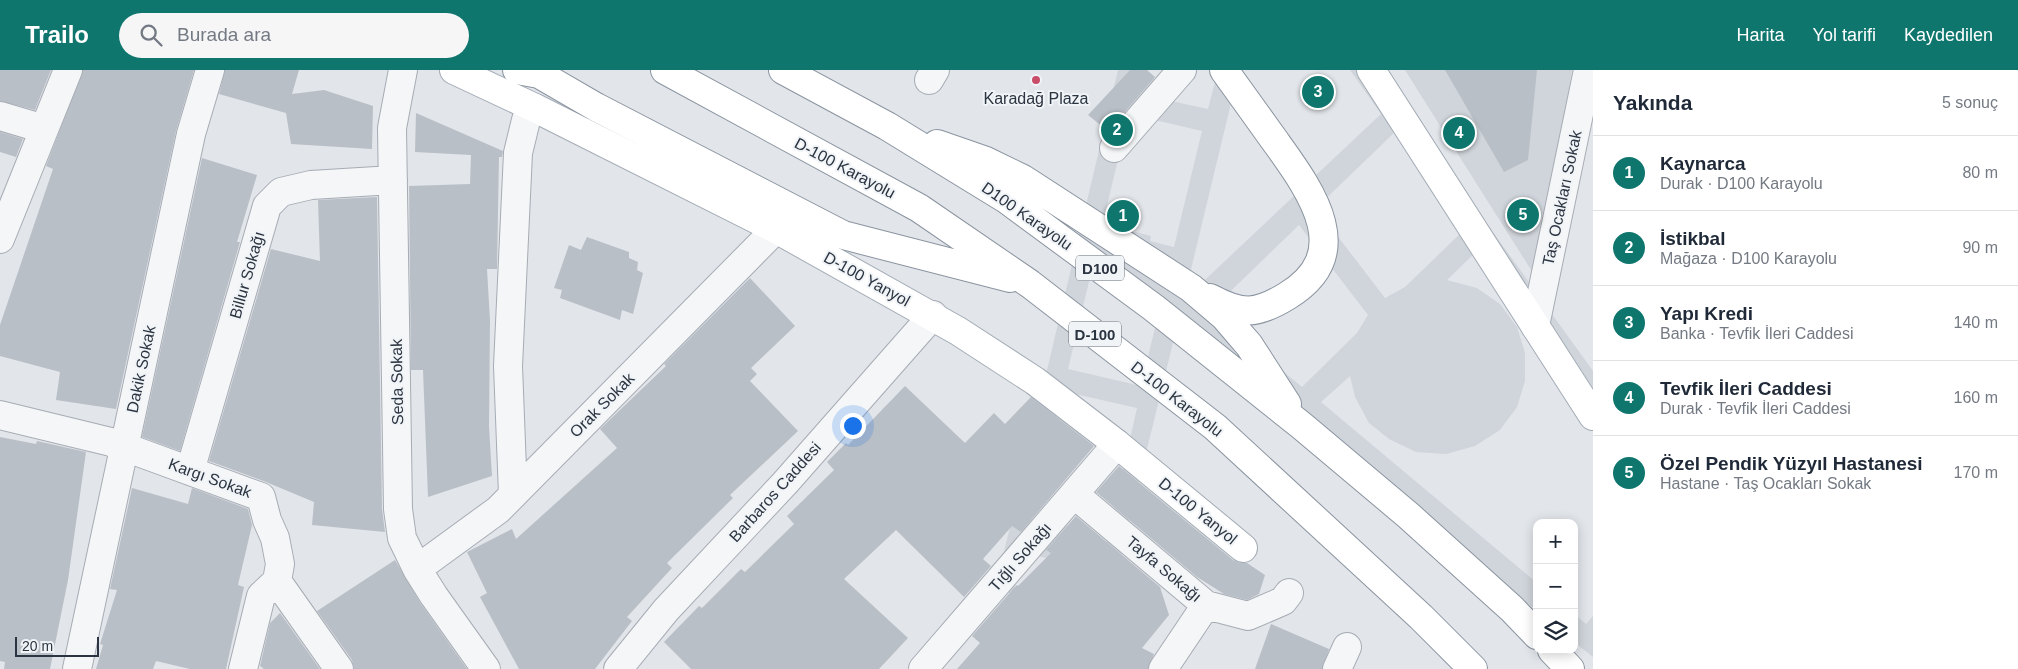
<!DOCTYPE html>
<html lang="tr">
<head>
<meta charset="utf-8">
<style>
	body { margin:0; font-family:Arial,sans-serif; background:#f6f6f7; color:#1f2937 }
	.controls { position:absolute; right:15px; bottom:15px; display:grid; overflow:hidden; border-radius:10px; box-shadow:0 2px 12px #0003 }
	.controls button { width:45px; height:45px; display:grid; place-items:center; padding:0; border:0; border-bottom:1px solid #e0e1e3; background:#fff; color:#1f2937; font:25px sans-serif }
	.scale { position:absolute; left:15px; bottom:12px; width:84px; box-sizing:border-box; padding-left:5px; border:2px solid #2b3441; border-top:0; font-size:14px; line-height:18px; white-space:nowrap; color:#2b3441; -webkit-text-stroke:4px #f1f4f7; paint-order:stroke }
	.you { position:absolute; left:852px; top:355px; width:18px; height:18px; margin:-12px; border:4px solid #fff; border-radius:50%; background:#1a73e8; box-shadow:0 0 0 8px #1a73e833 }
	.badge { display:grid; place-items:center; width:32px; height:32px; border-radius:50%; background:#0f766e; color:#fff; font-size:16px; font-weight:700 }
	.pin { position:absolute; translate:-50% -50%; border:2px solid #fff; box-shadow:0 1px 5px #0006 }
	.list { margin:0; padding:0; list-style:none }
	h2 { display:flex; justify-content:space-between; align-items:center; height:65px; margin:0; padding:0 20px; font-size:21px }
	h2 small { font-size:16px; font-weight:400; color:#747a83 }
	.list li { display:grid; grid-template-columns:32px 1fr auto; gap:15px; align-items:center; box-sizing:border-box; height:75px; padding:0 20px; border-top:1px solid #e0e1e3 }
	.list b { display:block; font-size:19px; white-space:nowrap }
	.list p { margin:0; font-size:16px; white-space:nowrap; color:#747a83 }
	.list em { font-size:16px; font-style:normal; color:#747a83 }
	.icon { flex:none; width:28px; height:28px; fill:none; stroke:currentColor; stroke-width:2; stroke-linecap:round; stroke-linejoin:round }
	.map { position:relative; flex:none; width:1593px; height:599px; overflow:hidden }
	header { display:flex; align-items:center; gap:30px; box-sizing:border-box; height:70px; padding:0 25px; background:#0f766e; color:#fff }
	header strong { font-size:24px }
	nav { display:flex; gap:28px; margin-inline-start:auto; font-size:18px }
	.search { width:350px; height:45px; background:#f6f6f7; display:flex; align-items:center; gap:12px; box-sizing:border-box; padding:0 18px; border-radius:28px; color:#747a83; font-size:19px }
	main { display:flex }
	aside { flex:1; background:#fff }
	.map>svg:first-child { display:block }
	.built { fill:#d0d5db; fill-rule:evenodd }
	.building { fill:#b9bfc6 }
	.lines { fill:none; stroke-linecap:round; stroke-linejoin:round }
	.minor-casing { stroke:#a7acb4; stroke-width:30 }
	.major-casing { stroke:#a2abb5; stroke-width:30 }
	.highway-casing { stroke:#8a94a0; stroke-width:30 }
	.minor { stroke:#f4f6f8; stroke-width:28 }
	.major { stroke:#fff; stroke-width:28 }
	.highway { stroke:#fff; stroke-width:28 }
	.poi-dot { fill:#c84d68; stroke:#f1f4f7; stroke-width:2 }
	.labels { text-anchor:middle; dominant-baseline:central; stroke-width:4; stroke-linejoin:round; paint-order:stroke }
	.shield { fill:#f1f4f7; stroke:#666e78; stroke-width:1 }
	.shield-label { font-size:15px; font-weight:bold; fill:#2b3441 }
	.poi-label { font-size:16px; fill:#2b3441; stroke:#f1f4f7 }
	.street-label { font-size:16px; fill:#2b3441; stroke:#f1f4f7 }
</style>
</head>
<body>
<header>
<strong>Trailo</strong>
<div class="search"><svg class="icon" aria-label="search" viewBox="0 0 24 24"><circle cx="10" cy="10" r="6"/><path d="M15 15l6 6"/></svg>Burada ara</div>
<nav><a>Harita</a><a>Yol tarifi</a><a>Kaydedilen</a></nav>
</header>
<main>
<div class="map">
<svg width="1593" height="599" viewBox="0 0 1593 599">
	<rect width="100%" height="100%" fill="#e2e5ea"/>
	<!-- built -->
	<path class="built" d="M1118,0h20l-4,22 8,2 -1,-2 11,-13h3l3,2 -1,17 51,11 10,-39h21l-53,220 4,4 191,-180 -31,-44h26l217,301v35l-114,-157 -32,31 30,8 23,16 17,23 8,26v28l-8,26 -17,23 -25,16 -29,8 -30,-2 -27,-13 -20,-16 -14,-26 -5,-21 -29,26 216,181v28l-357,-297 -74,303 -8,-47 -73,-17 -12,41 -18,-4zM1129,44l73,17 -28,116 -24,-6 1,-5 -23,-6 -1,6 -25,-10zM1395,62l70,97 -60,58 -20,11 -69,-90zM1299,155l69,90 -11,18 -55,54 -92,-76zM1094,191l68,38 -21,87 -73,-17zM1062,321l75,17 -32,141 -24,-21 -23,-4 -29,6z
		M1405,0h167l-34,211 -106,-168z
		M1574,544l12,10 7,-8v41l-19,-15z"/>
	<!-- building -->
	<path class="building" d="M0,0h51l-16,40 -35,-9z
		M83,0h111l-18,61 -60,278 -60,-9 4,-28 -60,-16v-31l53,-156 -7,-3z
		M225,0h74l-7,24 32,-4 49,16 -1,43 -81,-5 -5,-31 -67,-19z
		M1130,0h17l8,7 -47,54 -20,-16z
		M1445,0h92l-9,90 -24,12z
		M416,43l87,38 -1,6h-3l-2,112h-10l3,52 -1,105 3,50 -64,21 -5,-127h-12l-2,-184 61,-2 1,-29 -56,-3z
		M0,62l23,7 -7,18 -16,-5z
		M202,88l55,17 -20,67h3l-60,209 -38,-14z
		M377,127l5,312 3,23 -73,-7 2,-23 -48,-20 -57,-21 62,-212 49,12 -2,-61z
		M587,167l42,15v6l9,4 -1,8 6,3 -10,41 -11,-4 -2,10 -60,-22 2,-8 -8,-2 15,-43 12,5z
		M750,208l45,48 -44,42 6,6 -7,7 48,50 -68,64 3,3 -66,65 5,5 -45,49 5,4 -37,48h-76l-39,-72 7,-4 -20,-41 45,-23 4,10 101,-91 -17,-19 66,-63 -2,-2z
		M905,316l60,57 29,-30 11,11 26,-27 63,49 -73,86 -9,-6 -29,33 8,7 -27,31 -68,-67 -52,49 64,59 -29,31h-188l-27,-27 35,-36 3,2 39,-39 4,3 49,-48 -7,-8 47,-46 -7,-8 19,-19 2,2z
		M0,367l36,7 1,-3 49,11 -18,128 -18,89h-46l1,-7 -5,-1z
		M1119,396l114,94 7,3h7l18,12 -6,19 -12,6 -23,-6 -27,-17 -101,-85z
		M132,418l56,16 4,-16 56,21 4,16 -14,60 6,2 -18,82h-36l-34,-8 -3,8h-57l7,-24 -3,-1 17,-54 -7,-1z
		M1076,446l84,71 9,28 -27,33 12,6 -6,15h-191l23,-26 -8,-7 41,-47 4,-4 1,1 33,-33 -5,-3z
		M395,490l26,44 46,65h-113l-2,-9 -35,-49z
		M280,543l40,56h-56l-4,-3 10,-43z
		M1271,554l58,25 -7,20h-67z"/>
	<g class="lines">
		<defs>
			<path id="minor" d="M403,0l-11,58 6,381 4,29 15,31 17,27 52,73
				M929,10l6,-10
				M0,46l44,13
				M1114,78l68,-78
				M0,169l68,-169
				M1535,256l53,-256
				M0,345l111,27 150,55 6,23 8,18 5,26 -3,17 62,88
				M190,401l77,-265 14,-14 30,-7 82,-5
				M1074,424l132,111 42,11 35,-15 6,-8
				M513,425l-5,-129 10,-213 8,-33 9,-12
				M417,499l81,-59 278,-281
				M77,599l114,-535 19,-64
				M243,599l18,-73 16,-15
				M618,599l48,-59 119,-127 148,-168
				M923,599l194,-225
				M1163,599l43,-64
				M1337,599l10,-22"/>
			<path id="major" d="M454,0l81,38 241,121 182,102 77,50 82,63 126,104
				M1371,0l222,346"/>
			<path id="highway" d="M517,0l22,4 57,33 247,128 167,43
				M665,0l254,138 111,76 185,143 206,190 52,52
				M783,0l104,56 119,73 148,109 148,118 107,90 103,93 25,26
				M937,74l49,17 37,18 168,109 33,28 12,14 13,15 38,59
				M1210,228c32,17 46,17 77,-2 71,-43 23,-106 -12,-155 -17,-24 -34,-47 -51,-71
				M1552,580l18,19"/>
		</defs>
		<!-- minor casing -->
		<use href="#minor" class="minor-casing"/>
		<!-- major casing -->
		<use href="#major" class="major-casing"/>
		<!-- highway casing -->
		<use href="#highway" class="highway-casing"/>
		<!-- minor -->
		<use href="#minor" class="minor"/>
		<!-- major -->
		<use href="#major" class="major"/>
		<!-- highway -->
		<use href="#highway" class="highway"/>
	</g>
	<!-- markers -->
	<circle class="poi-dot" cx="1036" cy="10" r="5"/>
	<g class="labels">
		<!-- shield labels -->
		<g class="shield">
			<rect x="1076" y="185.5" width="48" height="25" rx="4"/>
			<rect x="1069" y="251.5" width="52" height="25" rx="4"/>
		</g>
		<g class="shield-label">
			<text x="1100" y="198">D100</text>
			<text x="1095" y="264">D-100</text>
		</g>
		<!-- poi labels -->
		<g class="poi-label">
			<text x="1036" y="28">Karadağ Plaza</text>
		</g>
		<!-- street labels -->
		<g class="street-label">
			<text transform="translate(845 98) rotate(28)">D-100 Karayolu</text>
			<text transform="translate(1562 128) rotate(-78)">Taş Ocakları Sokak</text>
			<text transform="translate(1027 146) rotate(35)">D100 Karayolu</text>
			<text transform="translate(247 205) rotate(-74)">Billur Sokağı</text>
			<text transform="translate(867 209) rotate(29)">D-100 Yanyol</text>
			<text transform="translate(141 299) rotate(-78)">Dakik Sokak</text>
			<text transform="translate(397 312) rotate(-91)">Seda Sokak</text>
			<text transform="translate(1177 329) rotate(38)">D-100 Karayolu</text>
			<text transform="translate(602 335) rotate(-45)">Orak Sokak</text>
			<text transform="translate(210 408) rotate(20)">Kargı Sokak</text>
			<text transform="translate(775 422) rotate(-48)">Barbaros Caddesi</text>
			<text transform="translate(1198 441) rotate(39)">D-100 Yanyol</text>
			<text transform="translate(1020 487) rotate(-49)">Tığlı Sokağı</text>
			<text transform="translate(1164 499) rotate(40)">Tayfa Sokağı</text>
		</g>
	</g>
</svg>
<div class="controls">
<button>+</button>
<button>−</button>
<button><svg class="icon" aria-label="layers" viewBox="0 0 24 24"><path d="M12 4l9 5-9 5-9-5zM3 14l9 5 9-5"/></svg></button>
</div>
<div class="scale">20 m</div>
<div class="you"></div>
<div class="pin badge" style="left:1123px;top:146px">1</div>
<div class="pin badge" style="left:1117px;top:60px">2</div>
<div class="pin badge" style="left:1318px;top:22px">3</div>
<div class="pin badge" style="left:1459px;top:63px">4</div>
<div class="pin badge" style="left:1523px;top:145px">5</div>
</div>
<aside>
<h2>Yakında<small>5 sonuç</small></h2>
<ul class="list">
<li><span class="badge">1</span><div><b>Kaynarca</b><p>Durak · D100 Karayolu</p></div><em>80 m</em></li>
<li><span class="badge">2</span><div><b>İstikbal</b><p>Mağaza · D100 Karayolu</p></div><em>90 m</em></li>
<li><span class="badge">3</span><div><b>Yapı Kredi</b><p>Banka · Tevfik İleri Caddesi</p></div><em>140 m</em></li>
<li><span class="badge">4</span><div><b>Tevfik İleri Caddesi</b><p>Durak · Tevfik İleri Caddesi</p></div><em>160 m</em></li>
<li><span class="badge">5</span><div><b>Özel Pendik Yüzyıl Hastanesi</b><p>Hastane · Taş Ocakları Sokak</p></div><em>170 m</em></li>
</ul>
</aside>
</main>
</body>
</html>
